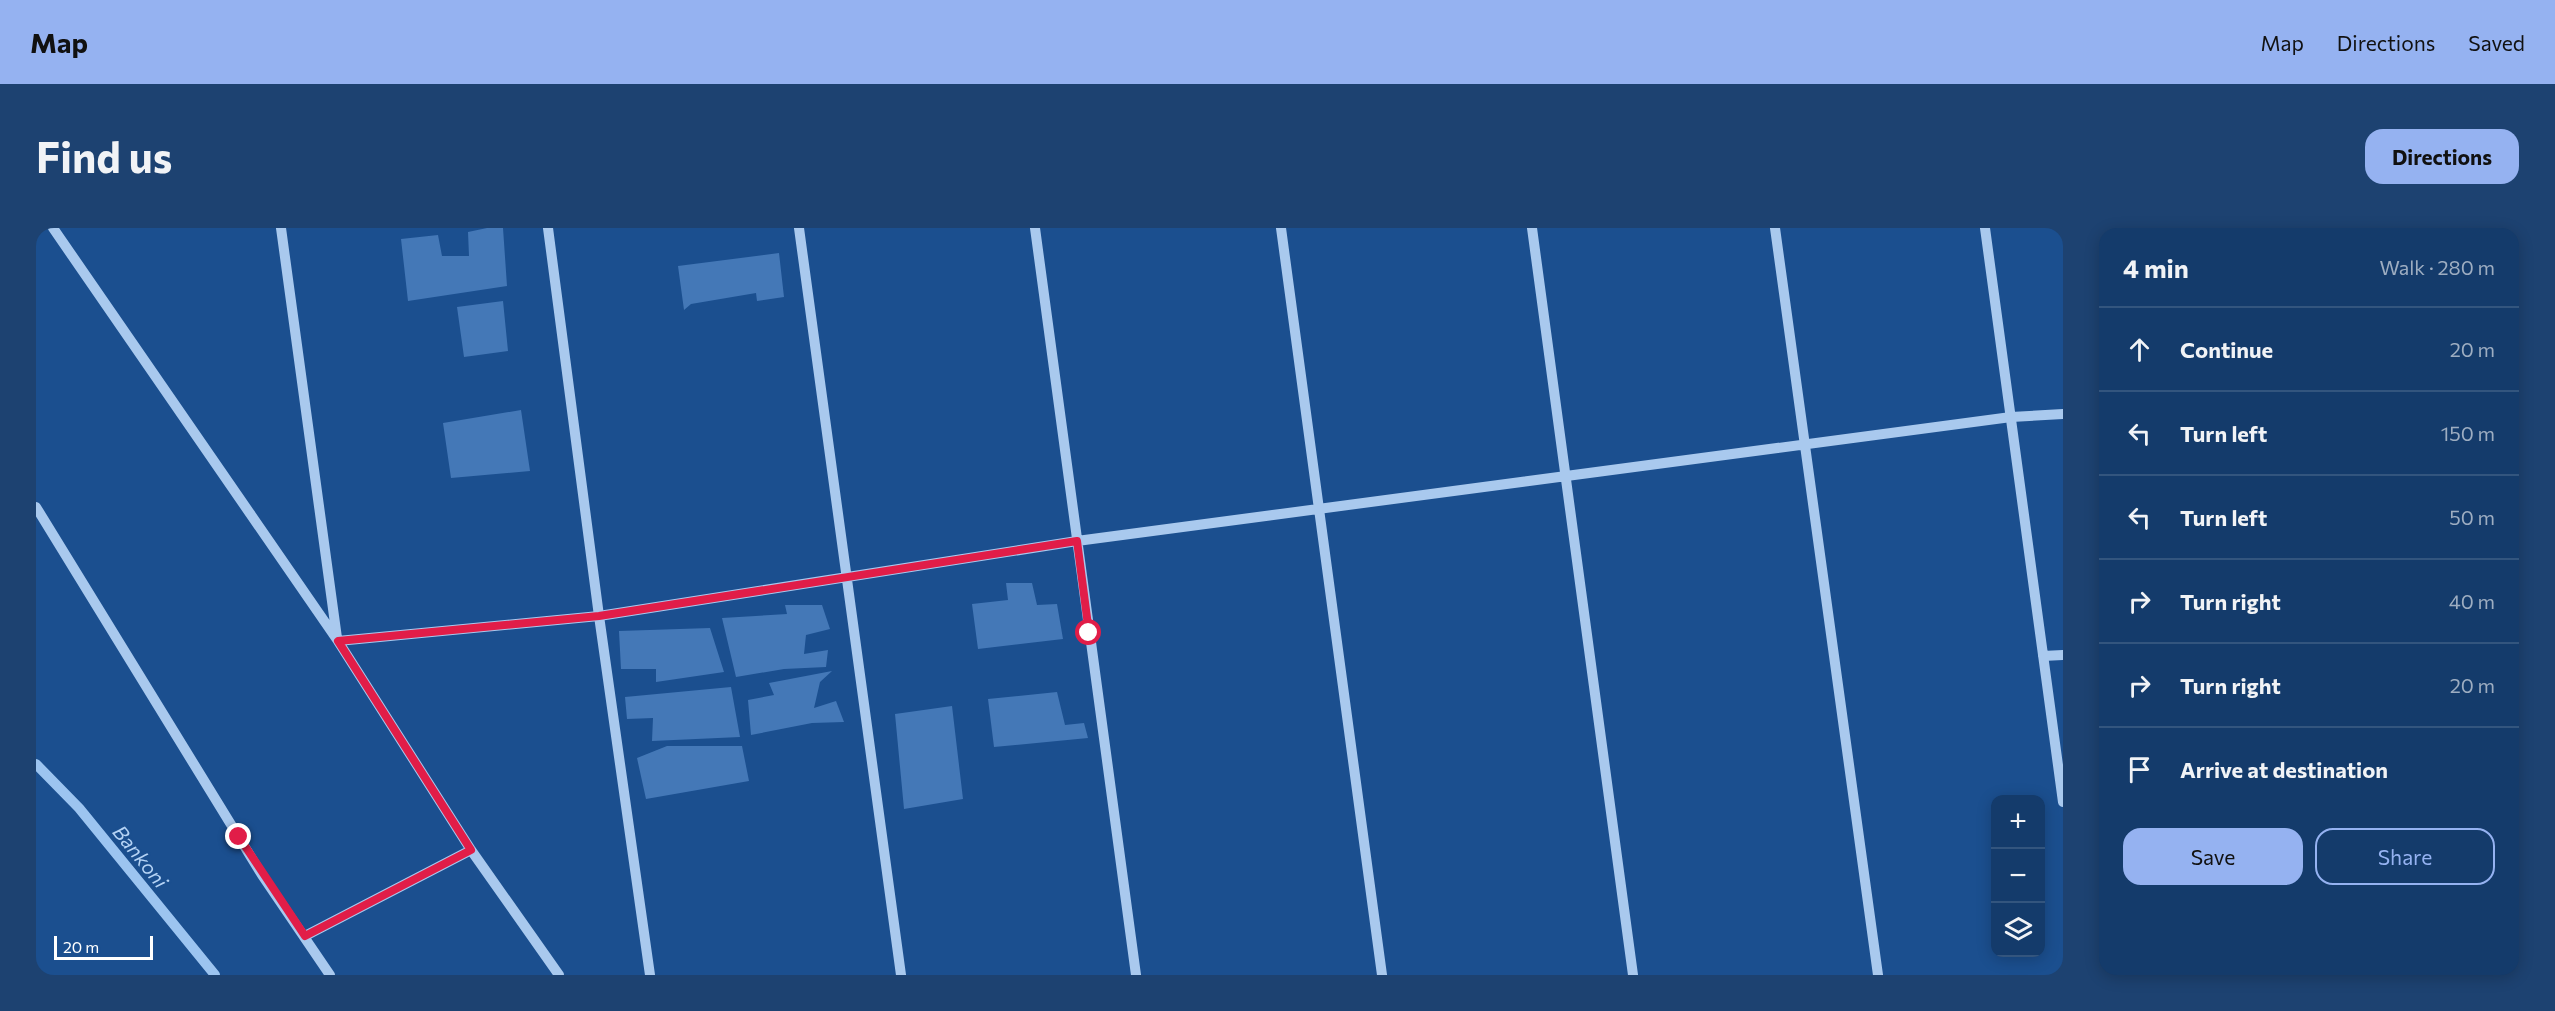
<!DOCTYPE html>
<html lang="en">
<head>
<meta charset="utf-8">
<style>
	body { margin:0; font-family:Commissioner,sans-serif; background:#1d4271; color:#f1f3f6 }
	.controls { position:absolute; right:18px; bottom:18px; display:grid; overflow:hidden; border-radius:12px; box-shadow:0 3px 15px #0003 }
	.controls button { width:54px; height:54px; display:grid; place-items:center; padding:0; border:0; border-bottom:2px solid #33557e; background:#143b6b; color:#f1f3f6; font:30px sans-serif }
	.scale { position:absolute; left:18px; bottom:15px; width:99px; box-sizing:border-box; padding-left:6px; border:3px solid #fff; border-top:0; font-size:16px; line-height:21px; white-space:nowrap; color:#fff; -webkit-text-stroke:4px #1b4f8f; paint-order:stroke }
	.stop { position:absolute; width:18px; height:18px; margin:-14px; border:4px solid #e11d48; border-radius:50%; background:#fff }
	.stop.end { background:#e11d48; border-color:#fff; box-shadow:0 2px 6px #0008 }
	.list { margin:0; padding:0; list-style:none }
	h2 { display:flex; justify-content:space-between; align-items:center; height:78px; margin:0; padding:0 24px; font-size:26px }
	h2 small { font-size:20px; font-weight:400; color:#9dadc1 }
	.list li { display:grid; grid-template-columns:39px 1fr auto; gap:18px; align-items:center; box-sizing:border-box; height:84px; padding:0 24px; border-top:2px solid #33557e }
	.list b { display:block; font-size:22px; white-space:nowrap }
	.list em { font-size:20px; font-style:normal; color:#9dadc1 }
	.actions { display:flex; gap:12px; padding:18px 24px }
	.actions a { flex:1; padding:14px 0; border:2px solid #95b2f1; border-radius:18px; text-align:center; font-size:21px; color:#95b2f1 }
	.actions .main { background:#95b2f1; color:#111 }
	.icon { flex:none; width:33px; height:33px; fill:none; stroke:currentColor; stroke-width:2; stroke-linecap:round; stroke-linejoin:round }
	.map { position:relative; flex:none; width:2027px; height:747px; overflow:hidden; border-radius:18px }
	header { display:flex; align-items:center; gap:36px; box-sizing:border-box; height:84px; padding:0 30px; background:#95b2f1; color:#111 }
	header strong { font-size:28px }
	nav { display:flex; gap:33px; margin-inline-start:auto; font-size:21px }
	.intro { display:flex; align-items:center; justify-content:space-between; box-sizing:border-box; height:144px; padding:0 36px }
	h1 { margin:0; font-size:42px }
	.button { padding:15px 27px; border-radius:18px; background:#95b2f1; color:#111; font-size:21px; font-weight:700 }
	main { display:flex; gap:36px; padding:0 36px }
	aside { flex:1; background:#143b6b; border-radius:18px; box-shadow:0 3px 15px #0003 }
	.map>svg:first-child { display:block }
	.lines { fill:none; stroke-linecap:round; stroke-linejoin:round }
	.stream { stroke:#9cc4f0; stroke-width:10 }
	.building { fill:#4478b7 }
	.minor { stroke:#a9c9ee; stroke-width:10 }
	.route { stroke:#e11d48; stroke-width:8 }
	.labels { text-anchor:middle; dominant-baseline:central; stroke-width:4.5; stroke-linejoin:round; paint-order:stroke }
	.water-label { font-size:20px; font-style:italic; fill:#b5d3f5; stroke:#1b4f8f }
</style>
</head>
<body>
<header>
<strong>Map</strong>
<nav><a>Map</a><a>Directions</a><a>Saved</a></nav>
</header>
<div class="intro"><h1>Find us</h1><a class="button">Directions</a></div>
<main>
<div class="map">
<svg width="2027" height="747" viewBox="0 0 2027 747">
	<rect width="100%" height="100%" fill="#1b4f8f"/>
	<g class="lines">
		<!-- stream -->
		<path class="stream" d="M0,536l43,44 136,167"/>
	</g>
	<!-- building -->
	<path class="building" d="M451,0h16l4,58 -99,15 -7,-62 37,-4 4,21h27l-1,-24z
		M743,25l5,44 -27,4 -1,-8 -65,11 -7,6 -6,-44z
		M467,73l5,50 -44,6 -7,-50z
		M485,182l9,61 -79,7 -8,-55z
		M970,355h26l5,22 20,-1 6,35 -85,10 -6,-45 36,-4z
		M749,377h37l8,24 -24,6 -2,19 24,-4 -2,17 -42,2 -48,8 -14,-59 65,-4z
		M674,400l14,44 -68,10v-13h-35l-2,-38z
		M796,443l-12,11 -6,26 22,-7 8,21 -32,1 -61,12 -3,-35 26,-5 -5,-12z
		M695,459l9,50 -88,4 1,-23 -26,1 -2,-22z
		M1021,464l8,33 19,-2 4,15 -94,9 -6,-48z
		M916,478l11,93 -59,10 -9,-95z
		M631,518h75l7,35 -103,18 -9,-41z"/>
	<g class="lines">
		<!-- minor -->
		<path class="minor" d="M17,0l285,413 133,209 88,125
			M245,0l56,410
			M512,0l51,388 51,359
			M763,0l102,747
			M999,0l101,747
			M1245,0l101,747
			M1496,0l101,747
			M1739,0l103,747
			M1949,0l78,574
			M0,279l226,368 68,100
			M302,413l261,-25 478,-75 934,-124 52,-3
			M2007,428l20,-1
			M269,708l166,-86"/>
	</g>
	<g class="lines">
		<!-- route -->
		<path class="route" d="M203,609l66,99 166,-86 -133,-209 261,-25 478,-75 12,92"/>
	</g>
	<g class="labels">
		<!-- water labels -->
		<g class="water-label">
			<text transform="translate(105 628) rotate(51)">Bankoni</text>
		</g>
	</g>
</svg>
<div class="controls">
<button>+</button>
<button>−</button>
<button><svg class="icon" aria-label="layers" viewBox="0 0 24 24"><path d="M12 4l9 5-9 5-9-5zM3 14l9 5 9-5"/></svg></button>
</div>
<div class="scale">20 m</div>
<div class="stop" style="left:1053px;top:405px"></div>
<div class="stop end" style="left:203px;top:609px"></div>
</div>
<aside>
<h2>4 min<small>Walk · 280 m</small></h2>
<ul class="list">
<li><svg class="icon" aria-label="ahead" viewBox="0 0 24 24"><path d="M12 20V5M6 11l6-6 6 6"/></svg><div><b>Continue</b></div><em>20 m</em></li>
<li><svg class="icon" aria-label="left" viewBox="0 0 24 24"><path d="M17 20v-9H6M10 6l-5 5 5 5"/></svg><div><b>Turn left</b></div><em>150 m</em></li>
<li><svg class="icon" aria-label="left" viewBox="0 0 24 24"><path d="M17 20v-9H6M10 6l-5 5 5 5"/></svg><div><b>Turn left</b></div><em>50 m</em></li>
<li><svg class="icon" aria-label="right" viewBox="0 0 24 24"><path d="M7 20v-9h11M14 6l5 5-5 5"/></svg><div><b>Turn right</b></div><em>40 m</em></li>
<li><svg class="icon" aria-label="right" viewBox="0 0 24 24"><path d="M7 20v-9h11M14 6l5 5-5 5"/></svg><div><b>Turn right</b></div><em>20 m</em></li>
<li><svg class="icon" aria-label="arrive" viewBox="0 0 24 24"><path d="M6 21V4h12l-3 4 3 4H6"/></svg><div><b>Arrive at destination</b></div></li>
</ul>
<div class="actions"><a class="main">Save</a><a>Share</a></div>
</aside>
</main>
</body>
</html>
